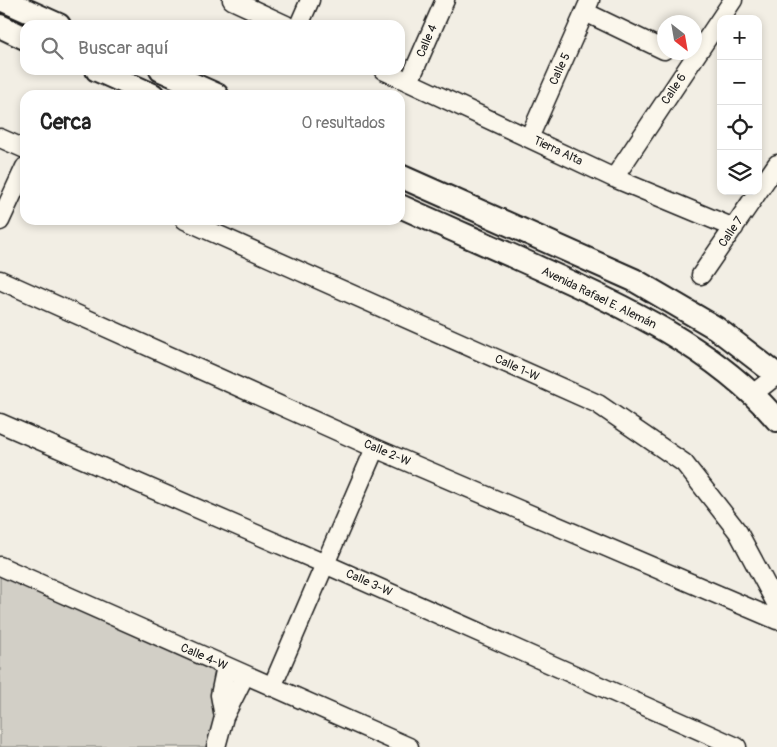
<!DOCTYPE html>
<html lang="es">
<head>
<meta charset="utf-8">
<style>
	body { margin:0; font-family:Pangolin,sans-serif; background:#f2f2f2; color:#222 }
	.controls { position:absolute; right:15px; top:15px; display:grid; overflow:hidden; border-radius:10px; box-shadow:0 2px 8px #0003 }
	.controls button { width:45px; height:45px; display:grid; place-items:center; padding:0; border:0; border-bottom:1px solid #e0e0e0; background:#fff; color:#222; font:25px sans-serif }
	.compass { position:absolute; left:657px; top:15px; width:45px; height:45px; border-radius:50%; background:#fff; box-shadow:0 2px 8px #0003; rotate:149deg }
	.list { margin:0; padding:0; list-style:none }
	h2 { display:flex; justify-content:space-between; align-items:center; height:65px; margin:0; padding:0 20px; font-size:21px }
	h2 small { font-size:16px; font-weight:400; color:#767676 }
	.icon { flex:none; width:28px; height:28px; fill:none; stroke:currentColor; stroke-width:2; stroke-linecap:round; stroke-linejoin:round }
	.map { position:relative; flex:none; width:777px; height:747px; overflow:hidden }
	.search { position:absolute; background:#fff; box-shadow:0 2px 8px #0003; left:20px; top:20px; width:385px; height:55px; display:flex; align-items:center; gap:12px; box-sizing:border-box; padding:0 18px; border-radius:15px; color:#767676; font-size:19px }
	.panel { position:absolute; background:#fff; box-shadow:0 2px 8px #0003; left:20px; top:90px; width:385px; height:135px; border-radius:15px }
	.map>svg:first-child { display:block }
	.green { fill:#d2cfc6; stroke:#777671 }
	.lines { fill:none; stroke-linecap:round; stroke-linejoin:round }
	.minor-casing { stroke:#1c1c1c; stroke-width:21 }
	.major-casing { stroke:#1c1c1c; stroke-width:26 }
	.minor { stroke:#fbf7ec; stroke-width:18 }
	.major { stroke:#fbf7ec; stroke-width:22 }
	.labels { text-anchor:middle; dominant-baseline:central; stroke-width:4; stroke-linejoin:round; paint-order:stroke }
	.street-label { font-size:12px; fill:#1c1c1c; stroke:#fbf7ec }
</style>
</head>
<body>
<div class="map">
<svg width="777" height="747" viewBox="0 0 777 747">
	<rect width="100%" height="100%" fill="#f2eee4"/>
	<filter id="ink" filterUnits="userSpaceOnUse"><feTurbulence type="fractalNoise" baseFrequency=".02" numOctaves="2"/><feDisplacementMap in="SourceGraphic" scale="10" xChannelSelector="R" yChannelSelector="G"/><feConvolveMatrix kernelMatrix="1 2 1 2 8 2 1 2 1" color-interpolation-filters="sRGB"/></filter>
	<g filter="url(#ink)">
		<!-- green -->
		<path class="green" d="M0,565l221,99 -11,83h-210z"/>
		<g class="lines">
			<defs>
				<path id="minor" d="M232,0l54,25
					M585,12l79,38
					M299,25l11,-25
					M383,70l231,108 120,50
					M409,82l36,-82
					M0,138l25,11
					M529,138l61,-138
					M614,178l119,-178
					M185,220l413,184 86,59 54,69 39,73
					M0,221l25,-54
					M701,275l76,-111
					M0,280l375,168 402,172
					M754,393l23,-18
					M0,423l325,141 412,183
					M0,566l409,181
					M272,687l103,-239
					M224,717l-4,-22 6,-29
					M216,747l8,-30 21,-42"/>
				<path id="major" d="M3,0l56,25
					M0,26l25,12
					M97,70l56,25
					M161,70l56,25
					M400,176l234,104 82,48 61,47
					M400,206c46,21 93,41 139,62 86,39 176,80 238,152"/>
			</defs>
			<!-- minor casing -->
			<use href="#minor" class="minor-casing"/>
			<!-- major casing -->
			<use href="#major" class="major-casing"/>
			<!-- minor -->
			<use href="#minor" class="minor"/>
			<!-- major -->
			<use href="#major" class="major"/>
		</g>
	</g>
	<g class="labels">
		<!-- street labels -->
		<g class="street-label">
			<text transform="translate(427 41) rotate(-67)">Calle 4</text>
			<text transform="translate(560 69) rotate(-66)">Calle 5</text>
			<text transform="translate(674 89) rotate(-56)">Calle 6</text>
			<text transform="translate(558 151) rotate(25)">Tierra Alta</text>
			<text transform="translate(731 232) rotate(-56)">Calle 7</text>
			<text transform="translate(599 298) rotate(26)">Avenida Rafael E. Alemán</text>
			<text transform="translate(517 368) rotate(24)">Calle 1-W</text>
			<text transform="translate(387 453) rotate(23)">Calle 2-W</text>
			<text transform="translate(369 583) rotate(24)">Calle 3-W</text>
			<text transform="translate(204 657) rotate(23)">Calle 4-W</text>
		</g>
	</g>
</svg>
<div class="controls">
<button>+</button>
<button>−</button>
<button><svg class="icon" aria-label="locate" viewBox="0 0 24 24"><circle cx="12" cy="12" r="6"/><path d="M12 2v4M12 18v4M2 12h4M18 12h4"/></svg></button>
<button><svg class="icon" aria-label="layers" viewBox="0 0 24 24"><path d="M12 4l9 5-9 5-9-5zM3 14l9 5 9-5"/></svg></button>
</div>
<svg class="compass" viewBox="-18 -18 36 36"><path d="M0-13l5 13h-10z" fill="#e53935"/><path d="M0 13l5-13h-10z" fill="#767676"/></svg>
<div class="search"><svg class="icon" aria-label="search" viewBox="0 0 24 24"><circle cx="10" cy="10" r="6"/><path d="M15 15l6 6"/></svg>Buscar aquí</div>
<section class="panel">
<h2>Cerca<small>0 resultados</small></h2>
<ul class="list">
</ul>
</section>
</div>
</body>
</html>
